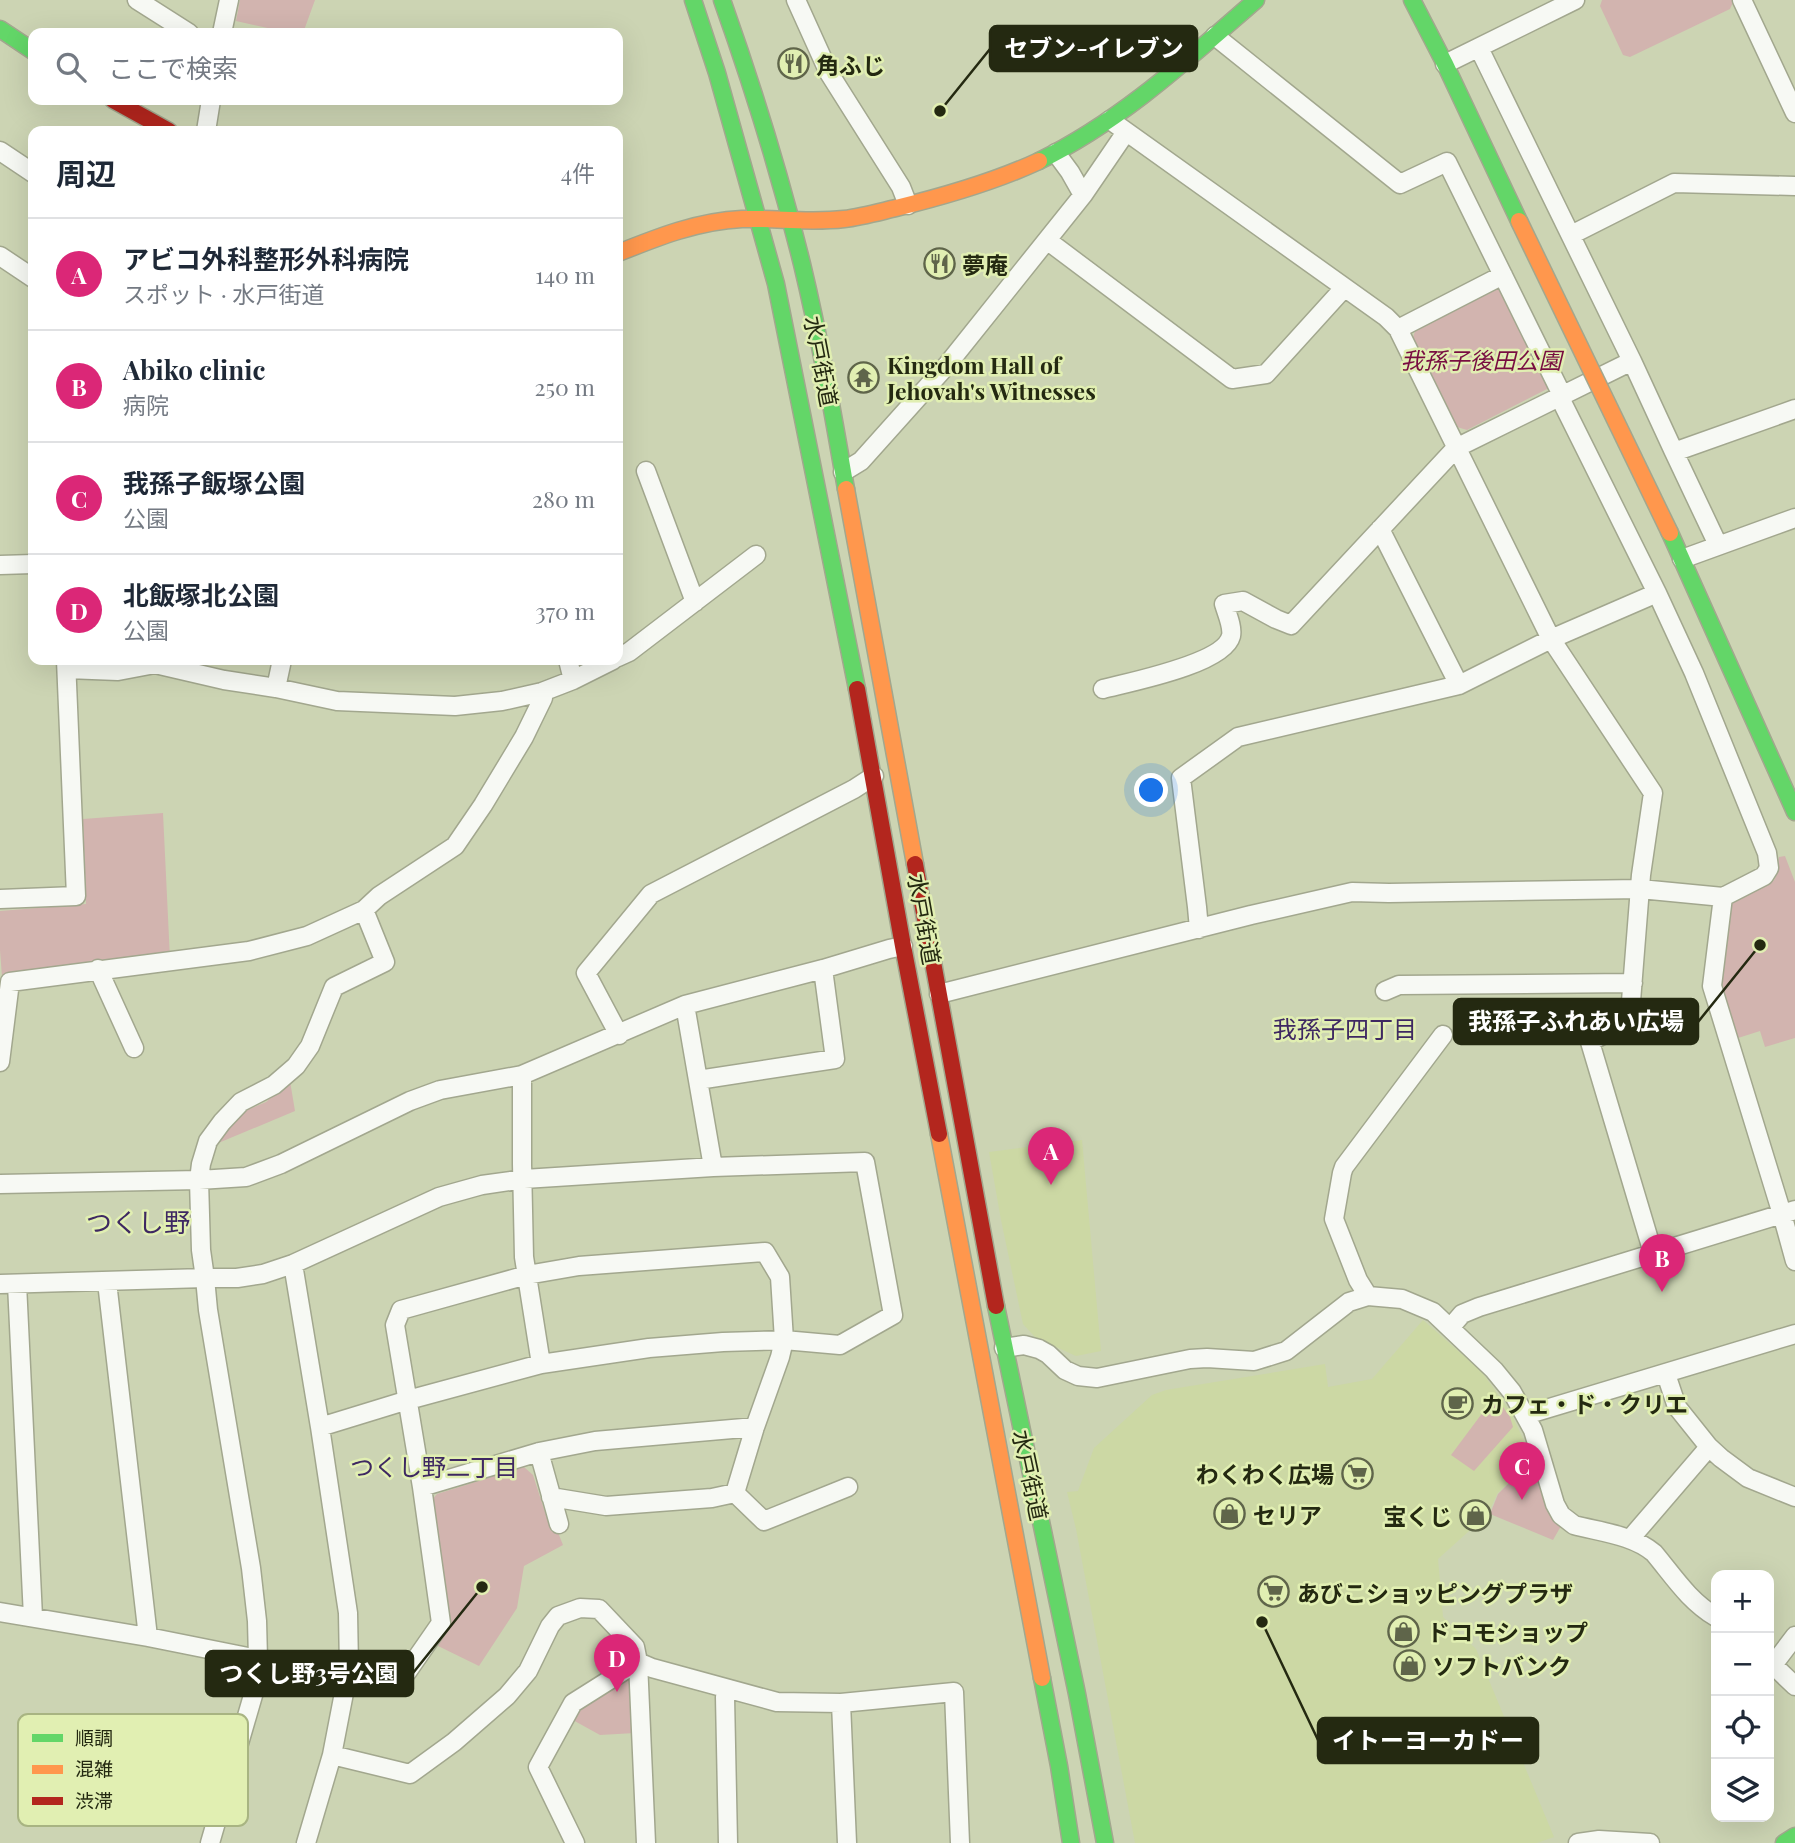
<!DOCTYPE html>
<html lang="ja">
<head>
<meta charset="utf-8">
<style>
	body { margin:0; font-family:"Playfair Display","Noto Sans JP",serif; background:#f6f6f7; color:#1f2937 }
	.controls { position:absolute; right:21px; bottom:21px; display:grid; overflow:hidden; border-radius:14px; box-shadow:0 7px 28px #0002 }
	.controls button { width:63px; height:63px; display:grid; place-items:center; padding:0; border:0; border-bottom:2px solid #e0e1e3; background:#fff; color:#1f2937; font:35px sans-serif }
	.you { position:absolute; left:1152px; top:791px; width:24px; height:24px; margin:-18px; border:5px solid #fff; border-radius:50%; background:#1a73e8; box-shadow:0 0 0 10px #1a73e833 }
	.badge { display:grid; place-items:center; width:46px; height:46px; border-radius:50%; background:#db2777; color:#fff; font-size:23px; font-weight:700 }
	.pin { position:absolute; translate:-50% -58px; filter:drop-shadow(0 2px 4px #0008) }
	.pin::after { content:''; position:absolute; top:37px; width:24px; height:21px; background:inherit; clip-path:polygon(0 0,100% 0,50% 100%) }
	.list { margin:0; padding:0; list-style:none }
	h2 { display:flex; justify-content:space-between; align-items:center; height:91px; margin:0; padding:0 28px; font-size:30px }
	h2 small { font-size:23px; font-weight:400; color:#747a83 }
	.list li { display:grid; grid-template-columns:46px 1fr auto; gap:21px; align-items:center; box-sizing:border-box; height:112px; padding:0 28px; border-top:2px solid #e0e1e3 }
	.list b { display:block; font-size:26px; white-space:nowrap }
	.list p { margin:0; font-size:23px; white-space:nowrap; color:#747a83 }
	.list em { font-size:23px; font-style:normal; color:#747a83 }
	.icon { flex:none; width:38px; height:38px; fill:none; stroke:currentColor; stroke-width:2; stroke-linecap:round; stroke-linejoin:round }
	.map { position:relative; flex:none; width:1795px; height:1843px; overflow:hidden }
	.search { position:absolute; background:#fff; box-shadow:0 7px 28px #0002; left:28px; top:28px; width:595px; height:77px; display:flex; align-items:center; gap:18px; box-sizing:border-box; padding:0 24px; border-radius:14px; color:#747a83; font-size:26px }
	.panel { position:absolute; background:#fff; box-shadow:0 7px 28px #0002; left:28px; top:126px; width:595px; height:539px; border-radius:14px }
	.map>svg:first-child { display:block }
	.built { fill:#ccd8a4 }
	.green { fill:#d2b4af }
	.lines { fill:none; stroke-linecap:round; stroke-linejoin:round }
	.street-casing { stroke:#a2a78e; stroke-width:21 }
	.fast-casing { stroke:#a2a78e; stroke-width:19 }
	.slow-casing { stroke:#a2a78e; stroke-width:19 }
	.jam-casing { stroke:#a2a78e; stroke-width:19 }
	.street { stroke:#f7f9f4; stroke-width:18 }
	.fast { stroke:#63d668; stroke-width:16 }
	.slow { stroke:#ff974d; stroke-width:16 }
	.jam { stroke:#b3261e; stroke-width:16 }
	.slow-bridge-casing { stroke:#a2a78e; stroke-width:19; stroke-linecap:butt }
	.slow-bridge { stroke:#ff974d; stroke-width:16 }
	.labels { text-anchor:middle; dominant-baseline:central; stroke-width:5; stroke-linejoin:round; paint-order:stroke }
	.poi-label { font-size:23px; font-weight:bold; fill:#242911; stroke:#e1efb2; text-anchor:start }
	.park-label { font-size:23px; font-style:italic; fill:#780d41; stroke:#e1efb2 }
	.street-label { font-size:23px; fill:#242911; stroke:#e1efb2 }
	.neighbourhood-label { font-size:24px; fill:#3e2862; stroke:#e1efb2 }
	.quarter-label { font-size:26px; fill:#3e2862; stroke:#e1efb2 }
	.key { fill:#e1efb2; stroke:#a8b482; stroke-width:2 }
	.key-label { font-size:19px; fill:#242911 }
	.leader { fill:none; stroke:#242911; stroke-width:2.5 }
	.callout-dot { fill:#242911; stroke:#e1efb2; stroke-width:2.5 }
	.callout { fill:#242911; stroke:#242911; stroke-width:2.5 }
	.callout-label { font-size:24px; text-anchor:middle; font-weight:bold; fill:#fff }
</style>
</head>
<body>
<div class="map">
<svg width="1795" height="1843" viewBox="0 0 1795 1843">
	<rect width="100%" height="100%" fill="#ccd4b3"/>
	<!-- built -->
	<path class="built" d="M1082,1140l19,211 -25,5 -40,-18 -13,-14 -22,-104 -12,-68z
		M1423,1320l58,51 29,40 22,47 -35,36 -9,20 -50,45 5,58 33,32 78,188 -17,6h-402l-59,-314 -9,-37 11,-1 16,-43 58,-53 14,-5 159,-26 3,23 44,-8z"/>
	<!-- green -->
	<path class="green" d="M240,0h75l-12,33h-13l-54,-12z
		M1602,0h132l-4,9 -100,48 -7,-2 -23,-49z
		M1503,285l48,102 -84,43 -10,-3 -44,-90 4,-11z
		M163,813l7,146 -168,18 -2,-27v-39l86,-7 -3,-85z
		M1785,856l10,26v156l-30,9 -5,-16 -22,7 -17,-53 9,-79c12,-12 36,-17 44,-26 5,-6 3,-16 5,-23z
		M290,1081l5,30 -79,33 13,-18 13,-14 24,-10z
		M1495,1396l15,21 3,10 -39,44 -23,-16z
		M1535,1457l26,69 -8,14 -63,-26 8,-20z
		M524,1467l9,8 18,56 6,-1 6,15 -39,21 -7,42 -38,58 -43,-21 14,-20 -20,-123 7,-8z
		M624,1677h10l1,56 -35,2 -29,-16 6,-12z"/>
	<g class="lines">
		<defs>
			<path id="street" d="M137,0l52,33
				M796,0l33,73 72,114 7,18
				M1742,0l53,113
				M222,33l7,-33
				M1215,36l185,148 47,-22 115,233
				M1445,64l130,-64
				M1110,120l276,197 12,12 105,-54
				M206,131l5,-31
				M0,151l33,22
				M1083,195l43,-63
				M1571,235l103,-52 121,3
				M1048,241l184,138 34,-5 78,-86
				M0,256l33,22
				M1398,329l153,310 102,154 -12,82 -11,139 -4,8 -36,20 63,211
				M1632,361l42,91 121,-43
				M1674,452l44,93
				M646,471l49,131
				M843,472l18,-11 86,-96 136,-170 -13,-23 -14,-19
				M1380,529l79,156
				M1682,559l113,-41
				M0,565l33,-1
				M618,657l11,-5 127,-97
				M568,660l5,20
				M67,669l51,2 37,-7 69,16 52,8 61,13 118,5 47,-5 40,-9 31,-12 40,-20
				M276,688l6,-28
				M1103,689c27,-7 121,-25 128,-53 2,-9 -4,-22 -7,-32l19,-3 33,18 15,6 165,-177 176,-87 -153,-313
				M1723,897l-11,89 70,228 13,47
				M0,899l76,-3 -10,-236
				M1199,929l-2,-22 -16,-129 57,-41 221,-52 92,-46 106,-46
				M98,969l36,79
				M1385,991l14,-6 234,-2
				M939,994l312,-79 101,-23 37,1 251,-4 83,8 41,-21 5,-8 -2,-15 -73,-180 -37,-80 -98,-197
				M685,1005l28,162
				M619,1035l-33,-62 65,-79 203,-105 20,-13
				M0,1062l10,-80 239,-31 58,-15 57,-26
				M522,1075v89l2,93 17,107
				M698,1080l137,-21 -12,-90
				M0,1184l199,-4 47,-3 35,-13 129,-63 30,-11 82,-15 163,-70 138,-36 66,-20 14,-3
				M293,1264l27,163
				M107,1282l41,355
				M0,1284l205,-6 -4,-28 -2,-70 2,-16 7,-23 14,-19 19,-20 33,-17 22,-19 14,-20 24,-59 51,-25 -21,-52 15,-14 76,-50 28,-41 41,-68 19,-39 -1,-6
				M17,1284l16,333
				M1368,1296l-10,-16 -24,-61 8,-46 2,-6 99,-132
				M1450,1328l12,-14 17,-7 316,-97
				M1004,1348l20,-3 15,4 9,5 17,16 13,6 19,2 93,-19 17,-1 47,3 32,-10 63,-49 19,-6 34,3 31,13 61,58 18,22 21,38 22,74 6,11 13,10c26,7 59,10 80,28 20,24 35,48 62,64
				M1526,1415l269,-81
				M1709,1447l12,11 27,20 47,19
				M539,1452l20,72
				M422,1487l117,-35 56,-11 160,-14
				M735,1493l29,28 84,-34
				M1630,1539l79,-92 -32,-40 -11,-33
				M0,1612l148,25 125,25 134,10 34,-49 -19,-136 -27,-162 6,-15 126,-35 52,-9 186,-14 15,25 4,63 -4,17 -25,70 -20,66 -23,5 -106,8 -55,-9
				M1769,1661l26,25
				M1773,1665l22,-29
				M725,1697l3,146
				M841,1703l6,140
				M332,1755l78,19 44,-32 53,-46 21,-25 22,-45 8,-10 22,-8 19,1 36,38 3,15 8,181
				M210,1843l44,-151 4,-33 -1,-38 -6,-53 -43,-258 -3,-32h32l26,-4 30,-10 146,-67 43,-12 42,-6 189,-12 152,-5 28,153 -53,30 -56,-5 -61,2 -74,6 -108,16 -133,36 -88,27 28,186 1,54 -17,88 -26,88
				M575,1843l-37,-76 35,-64 65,-41 14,6 125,34 64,1 113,-11 6,151
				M1578,1843l21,-3 51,3"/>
			<path id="fast" d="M693,0l24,73 59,211 81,405
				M722,0c31,87 58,175 80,264 18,75 31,150 44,225
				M1412,0l33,64 74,157
				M0,29l33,22
				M1039,161c82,-40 149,-102 217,-161
				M1670,533l125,279
				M996,1306l81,388 28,149
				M1042,1678l17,88 12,77
				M1784,1843l11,-7"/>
			<path id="slow" d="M618,253c40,-16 80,-32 124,-34 34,-1 68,4 102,0 17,-2 35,-7 52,-11 49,-12 98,-26 143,-47
				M846,489l69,375
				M939,1134l103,544"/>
			<path id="jam" d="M113,100l56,31
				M857,689l46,257 36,188
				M915,864l81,442"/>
		</defs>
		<!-- street casing -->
		<use href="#street" class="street-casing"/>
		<!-- fast casing -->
		<use href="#fast" class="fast-casing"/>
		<!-- slow casing -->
		<use href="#slow" class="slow-casing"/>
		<!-- jam casing -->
		<use href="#jam" class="jam-casing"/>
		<!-- street -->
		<use href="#street" class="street"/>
		<!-- fast -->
		<use href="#fast" class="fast"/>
		<!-- slow -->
		<use href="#slow" class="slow"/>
		<!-- jam -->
		<use href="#jam" class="jam"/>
		<defs>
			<path id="slow-bridge" d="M1519,221l151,312"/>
		</defs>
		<!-- slow-bridge casing -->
		<use href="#slow-bridge" class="slow-bridge-casing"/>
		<!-- slow-bridge -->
		<use href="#slow-bridge" class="slow-bridge"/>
	</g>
	<!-- icons -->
	<defs>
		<symbol id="restaurant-ring" viewBox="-11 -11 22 22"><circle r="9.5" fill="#e1efb2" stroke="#5f654a" stroke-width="1.5"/><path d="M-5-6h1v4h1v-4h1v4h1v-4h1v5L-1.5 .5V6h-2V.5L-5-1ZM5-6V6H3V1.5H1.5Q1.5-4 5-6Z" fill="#5f654a"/></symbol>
		<symbol id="temple-ring" viewBox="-11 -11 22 22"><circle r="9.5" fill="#e1efb2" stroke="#5f654a" stroke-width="1.5"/><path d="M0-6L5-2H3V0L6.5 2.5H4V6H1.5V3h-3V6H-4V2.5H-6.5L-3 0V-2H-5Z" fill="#5f654a"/></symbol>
		<symbol id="cafe-ring" viewBox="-11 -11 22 22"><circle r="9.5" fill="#e1efb2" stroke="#5f654a" stroke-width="1.5"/><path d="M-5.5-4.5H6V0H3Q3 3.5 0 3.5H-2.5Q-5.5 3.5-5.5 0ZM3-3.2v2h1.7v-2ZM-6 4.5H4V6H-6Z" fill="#5f654a"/></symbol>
		<symbol id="supermarket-ring" viewBox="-11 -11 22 22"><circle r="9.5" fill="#e1efb2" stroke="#5f654a" stroke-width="1.5"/><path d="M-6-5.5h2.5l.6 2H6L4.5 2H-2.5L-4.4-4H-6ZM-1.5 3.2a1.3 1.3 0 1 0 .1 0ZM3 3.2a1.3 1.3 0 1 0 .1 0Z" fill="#5f654a"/></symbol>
		<symbol id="shop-ring" viewBox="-11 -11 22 22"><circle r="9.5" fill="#e1efb2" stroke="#5f654a" stroke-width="1.5"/><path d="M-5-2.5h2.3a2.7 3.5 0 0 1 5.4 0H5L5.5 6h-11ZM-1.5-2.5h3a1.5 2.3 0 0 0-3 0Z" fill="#5f654a"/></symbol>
	</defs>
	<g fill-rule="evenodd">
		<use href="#restaurant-ring" x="776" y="46" width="35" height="35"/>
		<use href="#restaurant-ring" x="922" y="246" width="35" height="35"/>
		<use href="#temple-ring" x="846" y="360" width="35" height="35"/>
		<use href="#cafe-ring" x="1440" y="1386" width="35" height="35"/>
		<use href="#supermarket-ring" x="1340" y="1456" width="35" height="35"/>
		<use href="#shop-ring" x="1212" y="1496" width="35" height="35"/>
		<use href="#shop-ring" x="1458" y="1498" width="35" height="35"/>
		<use href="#supermarket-ring" x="1256" y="1574" width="35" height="35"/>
		<use href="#shop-ring" x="1386" y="1614" width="35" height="35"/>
		<use href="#shop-ring" x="1392" y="1648" width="35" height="35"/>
	</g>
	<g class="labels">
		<!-- poi labels -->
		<g class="poi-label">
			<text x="816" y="64">角ふじ</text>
			<text x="962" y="264">夢庵</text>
			<text x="887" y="364">Kingdom Hall of<tspan x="887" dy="26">Jehovah's Witnesses</tspan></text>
			<text x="1481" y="1403">カフェ・ド・クリエ</text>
			<text x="1334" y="1473" text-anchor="end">わくわく広場</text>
			<text x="1253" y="1514">セリア</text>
			<text x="1452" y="1515" text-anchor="end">宝くじ</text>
			<text x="1297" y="1592">あびこショッピングプラザ</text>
			<text x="1427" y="1631">ドコモショップ</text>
			<text x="1432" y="1665">ソフトバンク</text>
		</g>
		<!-- park labels -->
		<g class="park-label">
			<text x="1481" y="359">我孫子後田公園</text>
		</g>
		<!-- street labels -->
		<g class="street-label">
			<text transform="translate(822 361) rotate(79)">水戸街道</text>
			<text transform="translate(925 919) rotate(80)">水戸街道</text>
			<text transform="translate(1031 1475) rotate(78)">水戸街道</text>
		</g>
		<!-- neighbourhood labels -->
		<g class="neighbourhood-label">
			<text x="1345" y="1028">我孫子四丁目</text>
			<text x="434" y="1466">つくし野二丁目</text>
		</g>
		<!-- quarter labels -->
		<g class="quarter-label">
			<text x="138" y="1221">つくし野</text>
		</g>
	</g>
	<!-- legend -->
	<rect x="18" y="1714" width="230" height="112" rx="10" class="key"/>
	<rect x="32" y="1734" width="31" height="8" fill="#63d668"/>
	<rect x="32" y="1765" width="31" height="9" fill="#ff974d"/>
	<rect x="32" y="1797" width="31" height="8" fill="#b3261e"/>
	<g class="key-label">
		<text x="75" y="1745">順調</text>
		<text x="75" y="1776">混雑</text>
		<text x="75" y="1808">渋滞</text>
	</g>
	<!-- callouts -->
	<path class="leader" d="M940 111L990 49M1760 945L1698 1022M482 1587L413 1673M1262 1622L1318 1740"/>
	<g class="callout-dot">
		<circle cx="940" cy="111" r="7"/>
		<circle cx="1760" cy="945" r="7"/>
		<circle cx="482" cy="1587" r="7"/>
		<circle cx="1262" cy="1622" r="7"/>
	</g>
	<g class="callout">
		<rect x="990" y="26" width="207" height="45" rx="7"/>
		<rect x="1454" y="999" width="244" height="45" rx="7"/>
		<rect x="206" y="1651" width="207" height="45" rx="7"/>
		<rect x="1318" y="1718" width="220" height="45" rx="7"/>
	</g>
	<g class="callout-label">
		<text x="1094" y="57">セブン-イレブン</text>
		<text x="1576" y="1030">我孫子ふれあい広場</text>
		<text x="309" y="1682">つくし野3号公園</text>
		<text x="1428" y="1749">イトーヨーカドー</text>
	</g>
</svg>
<div class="controls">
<button>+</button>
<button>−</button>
<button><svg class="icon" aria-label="locate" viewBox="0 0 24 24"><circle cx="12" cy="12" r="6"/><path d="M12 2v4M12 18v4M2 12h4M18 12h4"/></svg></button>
<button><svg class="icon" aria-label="layers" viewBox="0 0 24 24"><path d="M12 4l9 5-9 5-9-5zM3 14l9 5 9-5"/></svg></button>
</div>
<div class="you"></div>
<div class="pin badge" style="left:1051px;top:1185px">A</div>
<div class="pin badge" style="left:1662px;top:1292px">B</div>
<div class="pin badge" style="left:1522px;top:1500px">C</div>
<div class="pin badge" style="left:617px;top:1692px">D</div>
<div class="search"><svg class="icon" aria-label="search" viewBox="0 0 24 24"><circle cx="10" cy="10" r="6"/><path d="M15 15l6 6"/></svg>ここで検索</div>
<section class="panel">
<h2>周辺<small>4件</small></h2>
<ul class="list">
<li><span class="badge">A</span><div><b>アビコ外科整形外科病院</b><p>スポット · 水戸街道</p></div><em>140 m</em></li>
<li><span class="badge">B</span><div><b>Abiko clinic</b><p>病院</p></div><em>250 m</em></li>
<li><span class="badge">C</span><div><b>我孫子飯塚公園</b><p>公園</p></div><em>280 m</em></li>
<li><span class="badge">D</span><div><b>北飯塚北公園</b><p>公園</p></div><em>370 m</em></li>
</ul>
</section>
</div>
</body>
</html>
